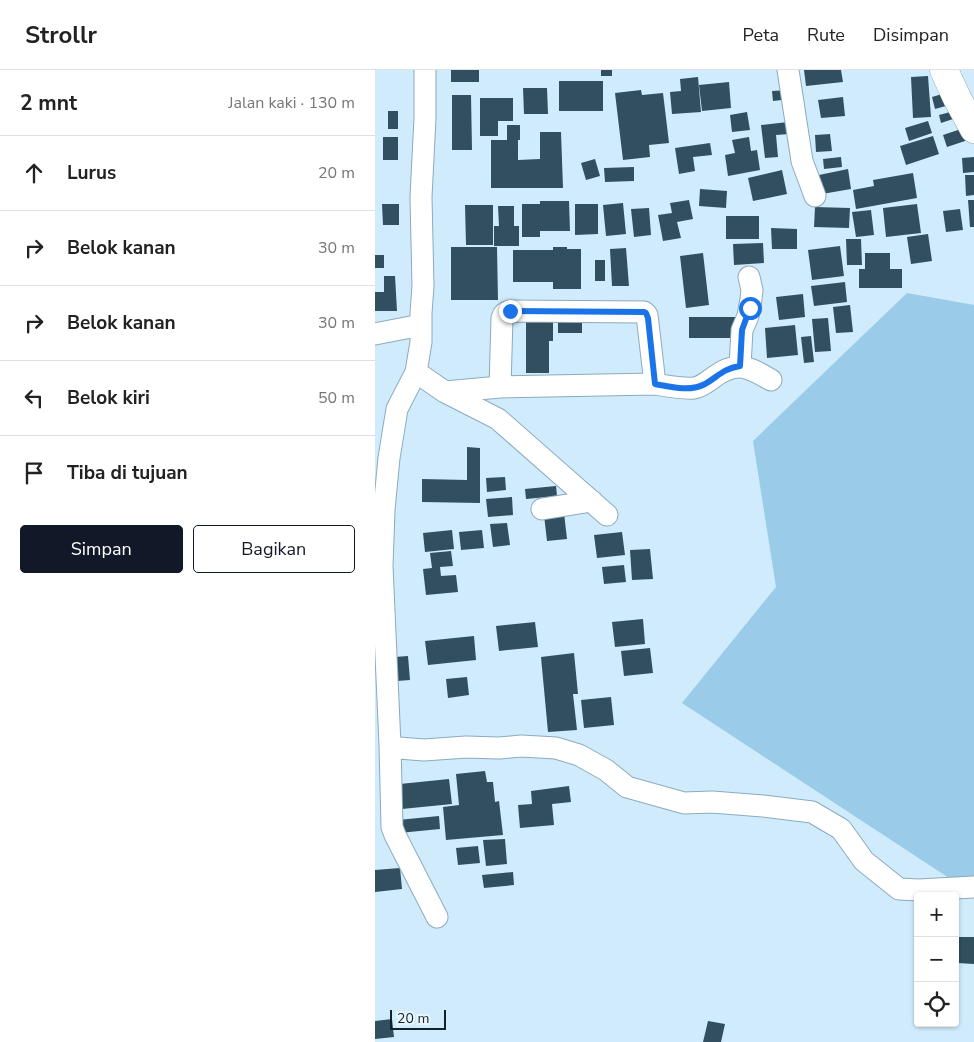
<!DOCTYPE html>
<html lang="id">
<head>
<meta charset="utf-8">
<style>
	body { margin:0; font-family:"Nunito Sans",sans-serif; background:#f2f2f2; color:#222 }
	.controls { position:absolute; right:15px; bottom:15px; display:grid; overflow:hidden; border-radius:5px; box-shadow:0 1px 4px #0004 }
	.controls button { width:45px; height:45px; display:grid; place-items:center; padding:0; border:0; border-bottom:1px solid #e0e0e0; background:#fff; color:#222; font:25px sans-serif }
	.scale { position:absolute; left:15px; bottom:12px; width:56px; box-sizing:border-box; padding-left:5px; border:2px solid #142128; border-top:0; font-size:14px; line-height:18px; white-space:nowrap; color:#142128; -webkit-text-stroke:4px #e8f6fe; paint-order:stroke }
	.stop { position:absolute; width:15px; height:15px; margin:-11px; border:4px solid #1a73e8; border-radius:50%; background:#fff }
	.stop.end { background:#1a73e8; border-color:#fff; box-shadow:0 1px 5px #0008 }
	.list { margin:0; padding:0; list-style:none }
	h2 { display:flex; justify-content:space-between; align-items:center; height:65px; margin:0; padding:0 20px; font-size:21px }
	h2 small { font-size:16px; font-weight:400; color:#767676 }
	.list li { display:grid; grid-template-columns:32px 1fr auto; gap:15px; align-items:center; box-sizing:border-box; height:75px; padding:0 20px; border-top:1px solid #e0e0e0 }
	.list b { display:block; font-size:19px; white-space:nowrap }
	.list em { font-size:16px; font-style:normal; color:#767676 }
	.actions { display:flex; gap:10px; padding:15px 20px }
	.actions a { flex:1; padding:11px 0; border:1px solid #111827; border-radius:5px; text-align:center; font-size:18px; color:#111827 }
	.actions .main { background:#111827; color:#fff }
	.icon { flex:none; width:28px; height:28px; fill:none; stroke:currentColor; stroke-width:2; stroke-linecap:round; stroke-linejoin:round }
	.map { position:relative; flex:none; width:599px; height:972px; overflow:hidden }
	header { display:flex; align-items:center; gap:30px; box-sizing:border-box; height:70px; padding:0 25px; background:#fff; border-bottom:1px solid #e0e0e0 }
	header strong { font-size:24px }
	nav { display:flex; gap:28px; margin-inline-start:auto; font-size:18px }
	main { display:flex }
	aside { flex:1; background:#fff }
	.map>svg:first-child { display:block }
	.green { fill:#9acbe8 }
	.building { fill:#314f5f }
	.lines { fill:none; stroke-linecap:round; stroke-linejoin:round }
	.street-casing { stroke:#8babbe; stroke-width:23 }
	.secondary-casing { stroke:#8babbe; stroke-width:29 }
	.street { stroke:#fff; stroke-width:21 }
	.secondary { stroke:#fff; stroke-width:28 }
	.route { stroke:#1a73e8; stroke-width:6 }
</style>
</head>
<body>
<header>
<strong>Strollr</strong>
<nav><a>Peta</a><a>Rute</a><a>Disimpan</a></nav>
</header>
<main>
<aside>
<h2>2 mnt<small>Jalan kaki · 130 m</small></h2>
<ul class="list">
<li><svg class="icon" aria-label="ahead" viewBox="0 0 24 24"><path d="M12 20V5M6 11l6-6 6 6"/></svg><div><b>Lurus</b></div><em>20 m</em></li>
<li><svg class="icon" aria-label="right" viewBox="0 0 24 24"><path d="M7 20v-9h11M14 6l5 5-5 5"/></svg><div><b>Belok kanan</b></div><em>30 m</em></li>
<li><svg class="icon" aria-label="right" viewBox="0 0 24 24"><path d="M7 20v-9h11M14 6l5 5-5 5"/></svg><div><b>Belok kanan</b></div><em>30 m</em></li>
<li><svg class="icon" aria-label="left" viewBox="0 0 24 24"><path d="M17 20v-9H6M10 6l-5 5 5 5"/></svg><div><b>Belok kiri</b></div><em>50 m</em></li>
<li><svg class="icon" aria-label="arrive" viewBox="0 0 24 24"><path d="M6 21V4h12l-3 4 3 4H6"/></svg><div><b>Tiba di tujuan</b></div></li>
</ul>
<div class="actions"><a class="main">Simpan</a><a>Bagikan</a></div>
</aside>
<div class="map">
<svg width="599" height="972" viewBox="0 0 599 972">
	<rect width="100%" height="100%" fill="#d0ebfb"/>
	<!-- green -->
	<path class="green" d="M532,223l67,12v578l-25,-5 -267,-175 94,-116 -23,-146z"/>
	<!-- building -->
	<path class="building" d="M76,0h28v12h-28z
		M226,0h11v6h-11z
		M429,0h37l2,12 -37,4z
		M553,6l3,41 -18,1 -2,-41z
		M323,7l3,35 -29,2 -2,-22 11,-1 -1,-12z
		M184,11h44v30h-44z
		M354,12l2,26 -29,3 -3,-26z
		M148,18h24l1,26h-24z
		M266,20l1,5 21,-2 6,50 -20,2 1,12 -27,3 -8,-67z
		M414,20l1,9 -17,2 -1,-10z
		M574,22l4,12 -18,5 -3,-12z
		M77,25h19l1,55h-20z
		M468,27l2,19 -24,2 -3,-18z
		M105,28h33v23h-15v15h-18z
		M13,41h10v18h-10z
		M579,41l2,7 -15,5 -2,-8z
		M372,42l3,18 -18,2 -2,-17z
		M553,51l4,12 -23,8 -4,-13z
		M413,52l1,12 -13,1 2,22 -13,1 -4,-33z
		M132,55h13v15h-2v20l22,-1v-27h21l2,56h-72v-48h16z
		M592,57l4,12 -24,8 -4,-12z
		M455,64l2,17 -16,1 -1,-17z
		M558,66l6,18 -33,11 -6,-19z
		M8,67h15v23h-15z
		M374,67l2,14 6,-1 3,20 -32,6 -3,-21 10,-2 -3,-13z
		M335,73l2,12 -19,2 2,14 -16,3 -4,-26z
		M466,87l1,10 -18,2 -1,-10z
		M599,87v15l-11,1 -1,-15z
		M220,89l5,17 -14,4 -5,-17z
		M259,97v14l-29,1 -1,-14z
		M473,99l3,20 -29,5 -3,-19z
		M407,100l5,24 -34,7 -5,-23z
		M538,103l4,25 -61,11 -3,-19 21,-4 -1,-6z
		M590,105h9v20l-8,1z
		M325,119l27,2 -1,17 -27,-2z
		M314,130l4,19 -16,3 4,16 -18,3 -5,-26 14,-2 -2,-10z
		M593,130h6v27h-4z
		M165,131h29l1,30h-30v6h-18v-33h18z
		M248,133l3,31 -20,2 -3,-31z
		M7,134h17v21h-16z
		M200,134h23v30l-23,1z
		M542,134l4,29 -35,4 -3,-29z
		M90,135h28v40h-27z
		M123,136h16v20h5v20h-25v-20h5z
		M440,137l35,1 -1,20 -35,-1z
		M274,138l2,27 -17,2 -3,-28z
		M585,139l3,21 -17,2 -3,-21z
		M496,140l3,25 -18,2 -4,-25z
		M351,146h33v23h-33z
		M396,158l26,1v20h-25z
		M553,164l4,27 -21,3 -4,-27z
		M471,169h15l1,26h-15z
		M388,173l1,20 -30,2 -1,-21z
		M465,176l4,30 -32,4 -4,-30z
		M76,177h46l1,53h-47z
		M178,177h14v2h14v40h-28v-7h-40v-32h40z
		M251,178l3,38h-17l-2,-37z
		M328,183l6,52 -23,3 -6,-52z
		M490,183h25v16h12v19h-43v-19h6z
		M0,185h9v13h-9z
		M220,190h10v21h-10z
		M9,206h11l2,35h-22v-19h9z
		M470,212l2,20 -33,4 -3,-20z
		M428,224l2,23 -26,3 -3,-23z
		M475,235l3,27 -17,1 -3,-26z
		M314,247h48v21h-48z
		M453,248l3,33 -16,1 -3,-33z
		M151,249h27v22h-4v32h-23z
		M183,249h24v14h-24z
		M420,255l3,30 -31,3 -2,-30z
		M436,266l3,26 -10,1 -3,-26z
		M92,377l13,1v55l-58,-1v-23l45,1z
		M130,407l1,13 -19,2 -1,-14z
		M181,416l1,10 -31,3 -1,-10z
		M137,427l1,18 -25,2 -2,-18z
		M189,443l3,26 -20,2 -3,-26z
		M132,453l3,22 -17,2 -3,-23z
		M77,460l2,19 -29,3 -2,-19z
		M107,460l2,18 -23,2 -2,-18z
		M247,462l3,23 -28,3 -3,-23z
		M275,479l3,30 -21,1 -2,-30z
		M76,481l2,15 -13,1 1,9 15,-1 2,17 -32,3 -3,-26 9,-1 -2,-15z
		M249,495l2,17 -22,2 -2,-17z
		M268,549l2,25 -30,3 -3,-25z
		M160,552l3,25 -39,4 -3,-25z
		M99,566l2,24 -48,5 -3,-24z
		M275,578l3,25 -29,3 -3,-25z
		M199,583l4,41h-5l4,36 -29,2 -7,-75z
		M33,586l2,24 -13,1 -2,-24z
		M92,607l2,18 -21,3 -2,-19z
		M236,627l3,28 -30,3 -3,-28z
		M110,701l2,11h6l2,20 4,-1 4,34 -57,5 -3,-33 16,-2 -3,-31z
		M74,709l3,25 -50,5 -2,-25z
		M194,716l2,16 -19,2 2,21 -34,3 -2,-23 14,-1 -1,-13z
		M64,746l1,13 -41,4 -1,-13z
		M130,769l2,25 -21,2 -3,-26z
		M103,776l2,17 -22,2 -2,-17z
		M25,798l2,21 -27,3v-22z
		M138,802l1,13 -30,3 -2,-13z
		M583,867h16v27l-17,-1z
		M17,949l2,18 -19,2v-18z
		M333,951l17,3 -4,18h-18z"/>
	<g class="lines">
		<defs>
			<path id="street" d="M50,0v48l-4,79 2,89 -2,27v29l-5,30 -19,37 -8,49 -5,52 -2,56 8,179 2,82 3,8 42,82
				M413,0l14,91 13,35
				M0,264l46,-9
				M365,296l2,-36 6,-14 3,-17 1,-9 -3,-13
				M41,302l29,20 53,27 109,96
				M125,317l2,-69c1,-4 3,-6 8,-7l134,1 3,3 8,69
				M70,322l55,-5 155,-3c13,2 26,5 39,4 8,-1 14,-7 20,-11 23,-17 35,-10 57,3
				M167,439l50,-8
				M15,675l9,3 25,2 42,-3 33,1 22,-2 35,2 23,7 27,15 21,17 57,16 28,-1 51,4 49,6 29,17 23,32 35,28 20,1 55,-3"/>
			<path id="secondary" d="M569,0l13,28 17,31"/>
		</defs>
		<!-- street casing -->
		<use href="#street" class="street-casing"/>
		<!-- secondary casing -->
		<use href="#secondary" class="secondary-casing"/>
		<!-- street -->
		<use href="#street" class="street"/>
		<!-- secondary -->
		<use href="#secondary" class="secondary"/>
	</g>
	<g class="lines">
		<!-- route -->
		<path class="route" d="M135,241l134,1 2,1 2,5 7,66c16,3 35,8 50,0 14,-8 17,-15 35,-18l2,-36 8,-22"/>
	</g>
</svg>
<div class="controls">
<button>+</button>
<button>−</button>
<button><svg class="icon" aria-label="locate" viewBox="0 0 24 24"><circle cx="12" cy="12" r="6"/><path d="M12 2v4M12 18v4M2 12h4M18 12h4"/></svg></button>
</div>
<div class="scale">20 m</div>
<div class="stop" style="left:375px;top:238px"></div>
<div class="stop end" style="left:135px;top:241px"></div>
</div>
</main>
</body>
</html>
